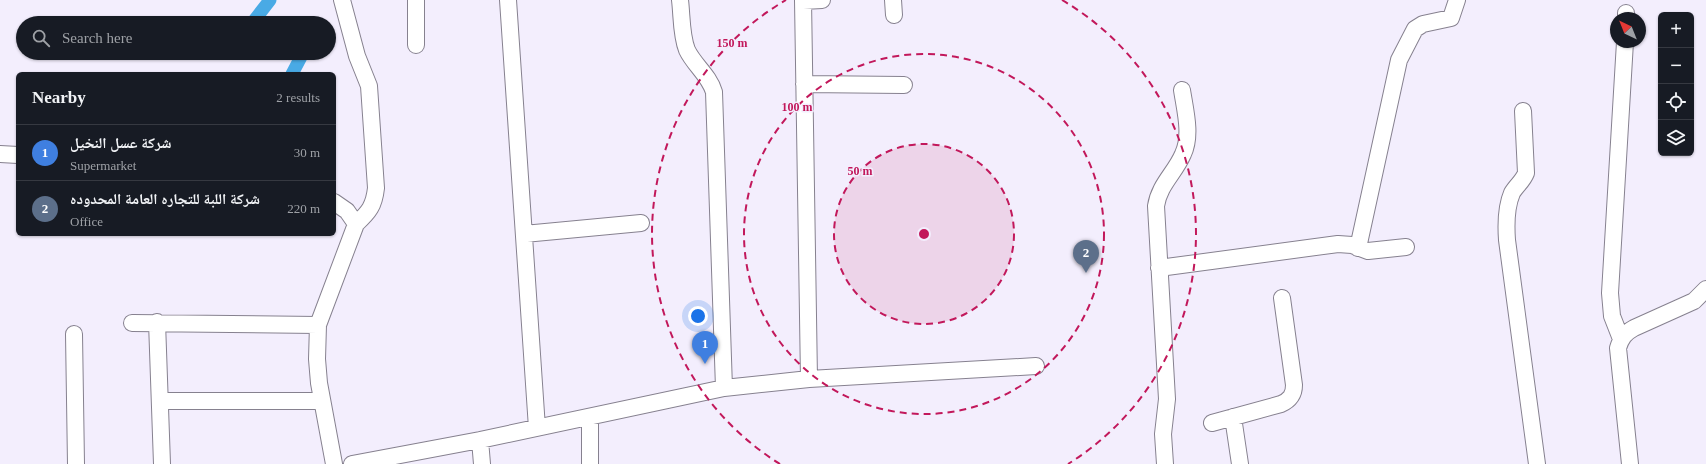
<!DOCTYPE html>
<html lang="en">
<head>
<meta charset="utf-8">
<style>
	body { margin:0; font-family:"Times New Roman","Noto Naskh Arabic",serif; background:#20242c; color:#f1f3f6 }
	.controls { position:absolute; right:12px; top:12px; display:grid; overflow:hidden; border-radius:6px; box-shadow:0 1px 3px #0004 }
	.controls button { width:36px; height:36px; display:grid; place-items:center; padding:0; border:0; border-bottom:1px solid #363941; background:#171b24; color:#f1f3f6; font:20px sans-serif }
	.compass { position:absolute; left:1610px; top:12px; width:36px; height:36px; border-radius:50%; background:#171b24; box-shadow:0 1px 3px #0004; rotate:317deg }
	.you { position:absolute; left:698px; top:316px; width:14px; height:14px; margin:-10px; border:3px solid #fff; border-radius:50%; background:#1a73e8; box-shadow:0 0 0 6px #1a73e833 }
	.badge { display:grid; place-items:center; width:26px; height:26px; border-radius:50%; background:#ea580c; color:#fff; font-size:13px; font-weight:700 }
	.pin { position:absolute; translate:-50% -33px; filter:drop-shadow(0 1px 2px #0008) }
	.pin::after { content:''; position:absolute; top:21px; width:14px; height:12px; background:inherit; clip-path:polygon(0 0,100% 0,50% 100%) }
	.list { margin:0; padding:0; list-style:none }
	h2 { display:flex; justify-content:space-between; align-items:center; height:52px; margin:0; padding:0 16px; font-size:17px }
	h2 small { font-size:13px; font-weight:400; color:#9ea1a6 }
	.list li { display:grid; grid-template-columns:26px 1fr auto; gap:12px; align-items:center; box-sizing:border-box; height:56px; padding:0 16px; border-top:1px solid #363941 }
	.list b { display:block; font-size:15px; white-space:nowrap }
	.list p { margin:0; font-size:13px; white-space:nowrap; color:#9ea1a6 }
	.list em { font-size:13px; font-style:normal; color:#9ea1a6 }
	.icon { flex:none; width:22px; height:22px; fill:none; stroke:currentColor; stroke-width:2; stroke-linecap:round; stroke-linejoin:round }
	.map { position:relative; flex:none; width:1706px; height:464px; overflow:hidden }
	.search { position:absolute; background:#171b24; box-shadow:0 1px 3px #0004; left:16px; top:16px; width:320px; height:44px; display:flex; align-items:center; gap:10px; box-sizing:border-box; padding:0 14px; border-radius:22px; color:#9ea1a6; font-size:15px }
	.panel { position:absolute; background:#171b24; box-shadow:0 1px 3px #0004; left:16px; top:72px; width:320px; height:164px; border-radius:6px }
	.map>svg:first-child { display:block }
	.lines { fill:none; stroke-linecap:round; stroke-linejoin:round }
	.canal { stroke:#49aae5; stroke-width:13 }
	.minor-casing { stroke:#86818f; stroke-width:18 }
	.minor { stroke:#fff; stroke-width:16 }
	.ring { fill:none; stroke:#c2185b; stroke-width:2; stroke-dasharray:7 5 }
	.centre { fill:#c2185b; stroke:#f3eefd; stroke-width:2 }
	.ring-label { font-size:12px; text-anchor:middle; font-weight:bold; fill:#c2185b; stroke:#f3eefd; stroke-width:3; stroke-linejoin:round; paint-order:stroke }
</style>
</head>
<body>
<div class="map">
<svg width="1706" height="464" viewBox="0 0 1706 464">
	<rect width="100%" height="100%" fill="#f3eefd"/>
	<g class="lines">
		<!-- canal -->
		<path class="canal" d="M255,23l-2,-1 17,-22
			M292,74l10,-19 -3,-2"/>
		<defs>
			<path id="minor" d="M342,0l15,56 12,30 7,102c-2,18 -7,24 -20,36
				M416,0v45
				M508,0l29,428
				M680,0c2,16 1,35 7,50 7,15 22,25 27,42l10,296
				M803,0l6,379
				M893,0l1,15
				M803,1l19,-1
				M1626,18v-5
				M804,84l100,1
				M1523,111l3,62c-3,8 -10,13 -14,20 -6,14 -6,33 -5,47l30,224
				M0,154l18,1
				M524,234l117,-11
				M1358,248l41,-188 16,-31 8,-5 28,-6 6,-18
				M1159,268l179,-24 14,1 16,6 38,-4
				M157,322l5,142
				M132,323l186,2
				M74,334l2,130
				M1621,339l-9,-23 -2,-23 15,-251
				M160,401h162
				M1233,417l7,47
				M1212,423l69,-19c9,-4 13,-9 13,-19l-12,-87
				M480,440l2,24
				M334,464l-15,-81 -2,-24 1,-34 38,-101 -9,-13 -13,-9
				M352,464l128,-24 244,-52 85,-9 227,-13
				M590,464v-47
				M1165,464l-2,-30 4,-35 -11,-193c3,-21 19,-33 27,-52 9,-19 2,-44 -1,-64
				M1630,464l-12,-116c3,-10 7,-15 16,-20l60,-27 12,-12"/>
		</defs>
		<!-- minor casing -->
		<use href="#minor" class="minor-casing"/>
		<!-- minor -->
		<use href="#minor" class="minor"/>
	</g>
	<!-- distance rings -->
	<circle cx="924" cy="234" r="90" fill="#c2185b" fill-opacity=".12"/>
	<g class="ring">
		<circle cx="924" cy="234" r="90"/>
		<circle cx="924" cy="234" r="180"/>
		<path d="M780 464A271 271 0 0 1 786 0M1062 0A271 271 0 0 1 1068 464"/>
	</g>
	<circle cx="924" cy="234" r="6" class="centre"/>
	<g class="ring-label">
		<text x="732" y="47">150 m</text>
		<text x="797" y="111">100 m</text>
		<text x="860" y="175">50 m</text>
	</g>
</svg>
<div class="controls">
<button>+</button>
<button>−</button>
<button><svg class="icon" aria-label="locate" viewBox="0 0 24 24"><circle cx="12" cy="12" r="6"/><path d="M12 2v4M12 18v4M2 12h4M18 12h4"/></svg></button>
<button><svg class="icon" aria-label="layers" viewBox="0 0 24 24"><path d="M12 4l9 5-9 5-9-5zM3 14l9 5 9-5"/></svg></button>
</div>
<svg class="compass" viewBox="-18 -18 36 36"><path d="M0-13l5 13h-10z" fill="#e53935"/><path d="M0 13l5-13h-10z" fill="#9ea1a6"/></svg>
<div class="you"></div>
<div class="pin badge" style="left:705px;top:364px;background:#3f7fe0">1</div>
<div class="pin badge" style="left:1086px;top:273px;background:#5c6f8a">2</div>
<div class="search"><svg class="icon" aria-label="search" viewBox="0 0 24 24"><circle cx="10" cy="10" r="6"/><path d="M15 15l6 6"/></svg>Search here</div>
<section class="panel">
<h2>Nearby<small>2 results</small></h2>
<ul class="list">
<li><span class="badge" style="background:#3f7fe0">1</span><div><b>شركة عسل النخيل</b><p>Supermarket</p></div><em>30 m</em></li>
<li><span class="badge" style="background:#5c6f8a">2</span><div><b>شركة اللبة للتجاره العامة المحدوده</b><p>Office</p></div><em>220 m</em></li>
</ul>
</section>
</div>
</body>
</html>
